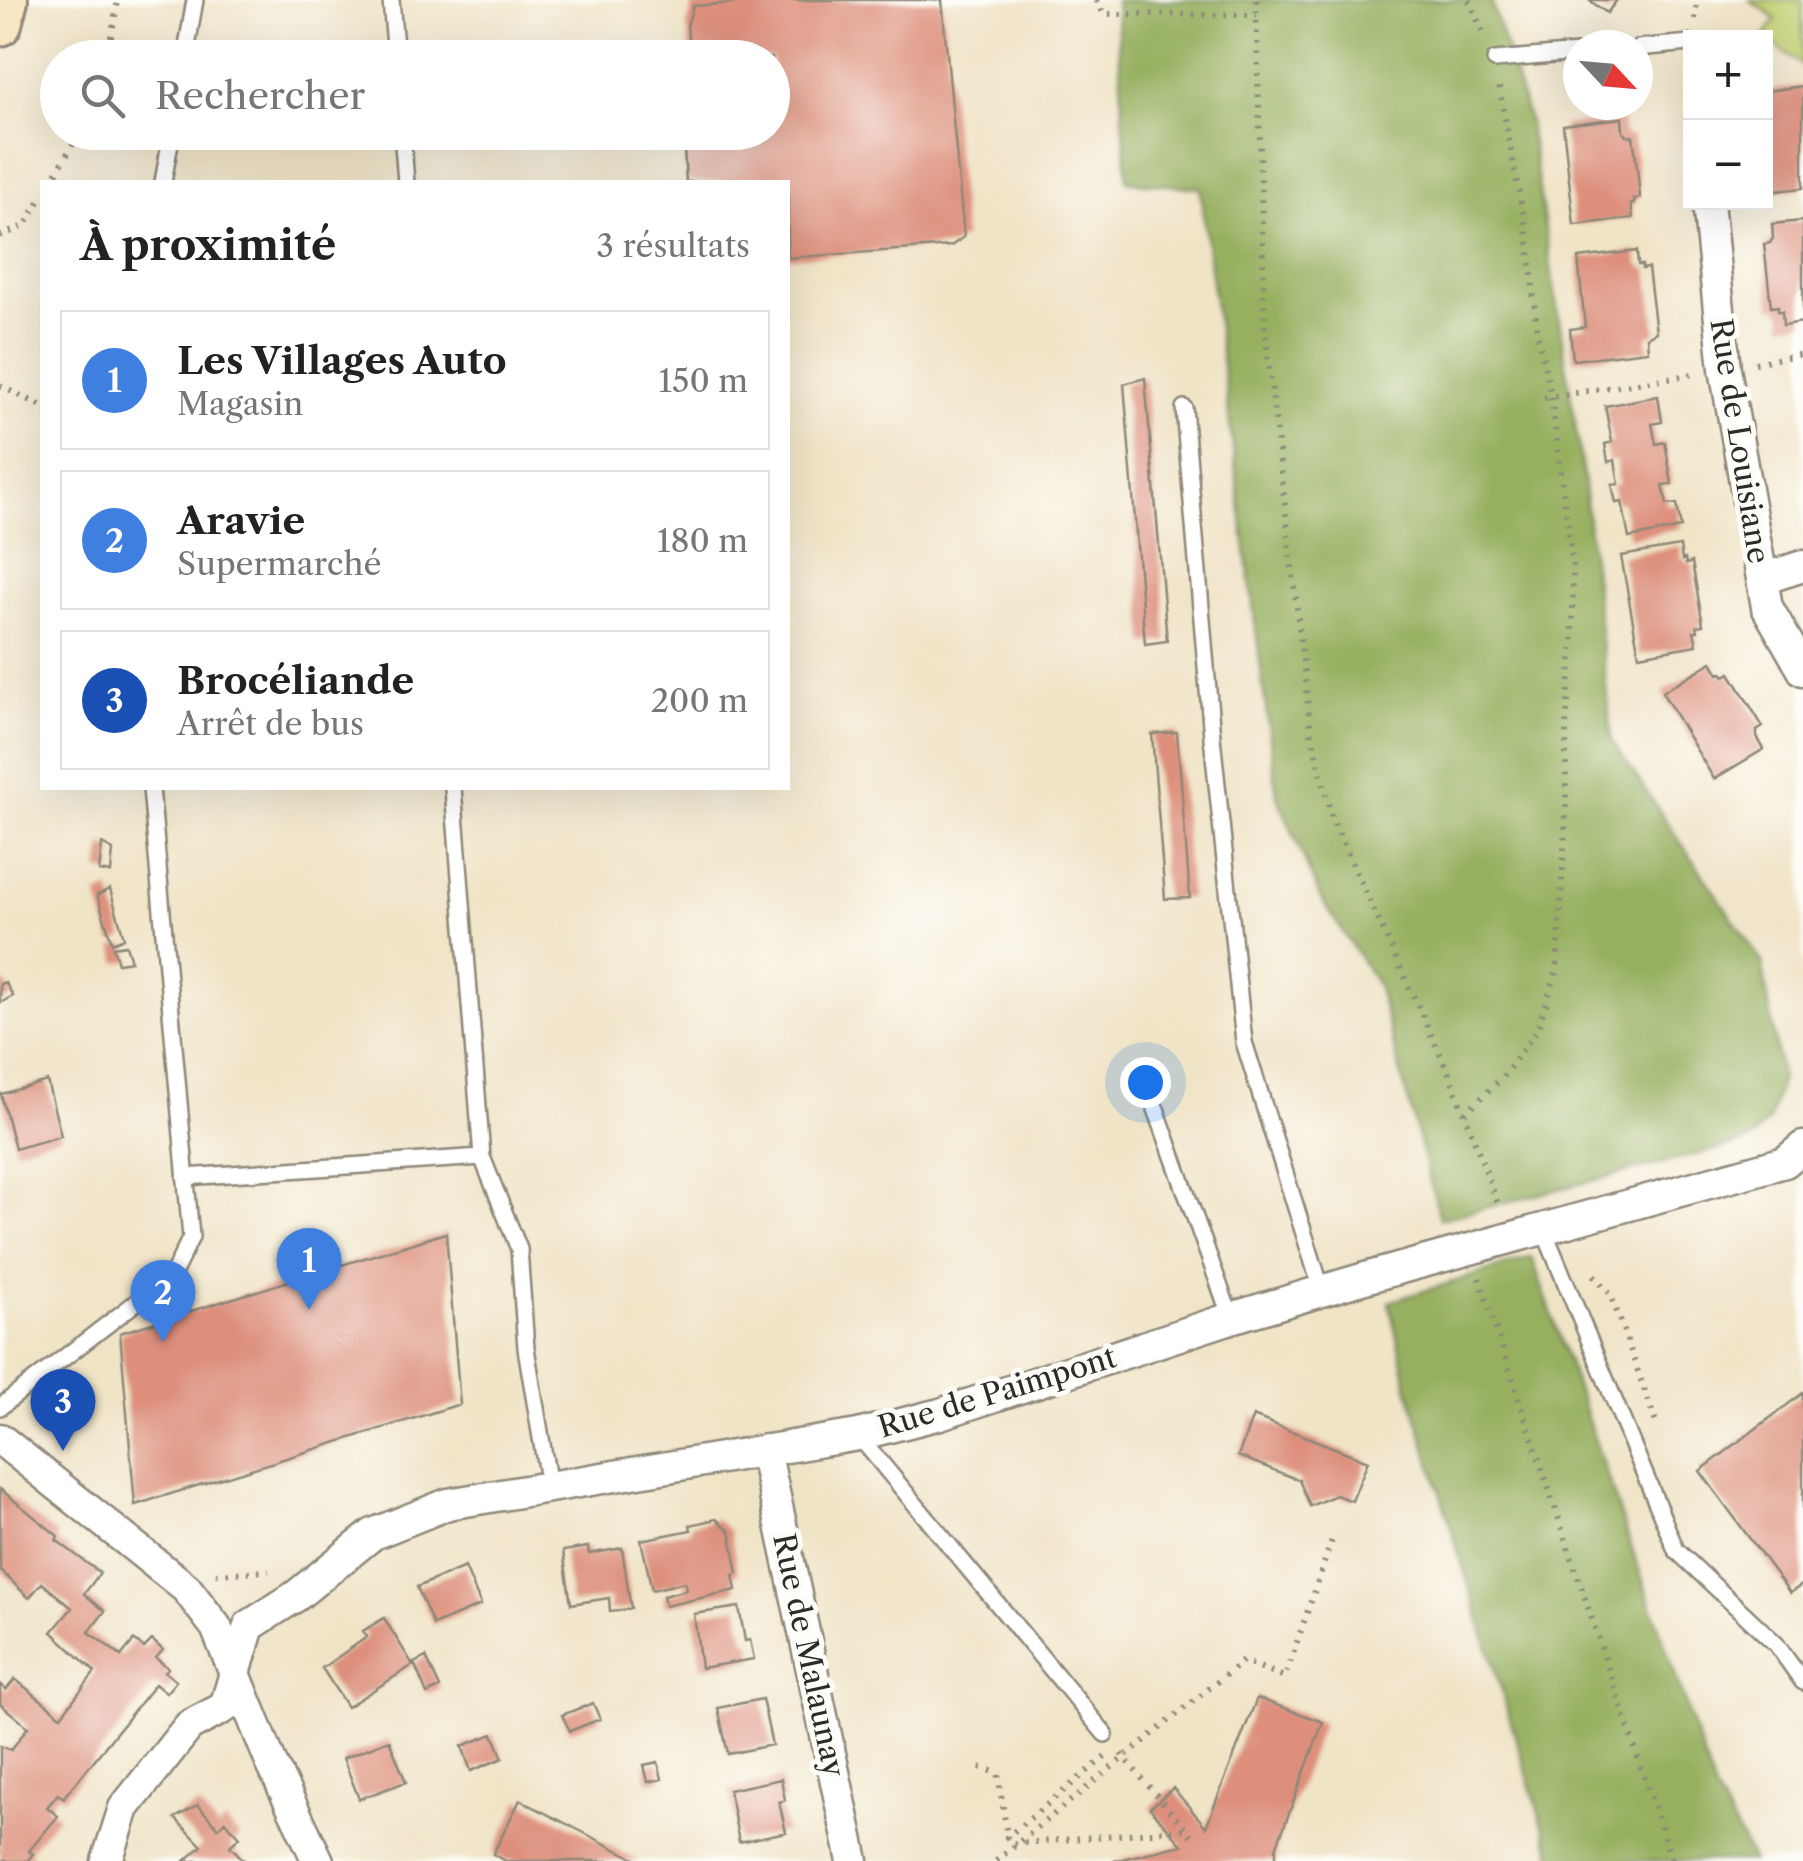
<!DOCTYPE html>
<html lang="fr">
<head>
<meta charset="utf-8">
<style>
	body { margin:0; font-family:"Libre Caslon Text",serif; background:#f2f2f2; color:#222 }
	.controls { position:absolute; right:30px; top:30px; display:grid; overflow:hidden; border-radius:0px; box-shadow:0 10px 40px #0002 }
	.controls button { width:90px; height:90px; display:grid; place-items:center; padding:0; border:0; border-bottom:2px solid #e0e0e0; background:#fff; color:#222; font:50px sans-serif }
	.compass { position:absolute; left:1563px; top:30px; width:90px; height:90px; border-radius:50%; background:#fff; box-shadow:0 10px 40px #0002; rotate:116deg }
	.you { position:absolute; left:1145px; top:1082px; width:35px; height:35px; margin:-25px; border:8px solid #fff; border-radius:50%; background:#1a73e8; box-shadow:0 0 0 15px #1a73e833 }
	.badge { display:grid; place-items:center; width:65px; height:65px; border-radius:50%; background:#c8321e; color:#fff; font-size:32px; font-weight:700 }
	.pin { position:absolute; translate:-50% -82px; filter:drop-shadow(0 2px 5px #0008) }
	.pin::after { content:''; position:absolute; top:52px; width:35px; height:30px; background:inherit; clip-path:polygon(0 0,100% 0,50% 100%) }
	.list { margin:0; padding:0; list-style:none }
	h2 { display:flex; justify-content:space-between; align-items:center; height:130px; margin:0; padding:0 40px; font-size:42px }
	h2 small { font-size:32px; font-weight:400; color:#767676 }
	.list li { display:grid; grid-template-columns:65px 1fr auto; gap:30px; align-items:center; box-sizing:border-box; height:140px; margin:0 20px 20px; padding:0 20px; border:2px solid #e0e0e0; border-radius:0px }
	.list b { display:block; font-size:38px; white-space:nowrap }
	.list p { margin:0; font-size:32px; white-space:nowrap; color:#767676 }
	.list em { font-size:32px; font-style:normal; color:#767676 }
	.icon { flex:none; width:55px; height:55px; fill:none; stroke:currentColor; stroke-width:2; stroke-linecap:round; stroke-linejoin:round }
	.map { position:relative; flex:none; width:1803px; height:1861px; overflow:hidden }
	.search { position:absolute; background:#fff; box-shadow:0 10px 40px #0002; left:40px; top:40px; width:750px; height:110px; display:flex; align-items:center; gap:25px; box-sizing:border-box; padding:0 35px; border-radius:55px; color:#767676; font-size:38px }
	.panel { position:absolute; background:#fff; box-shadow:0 10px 40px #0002; left:40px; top:180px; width:750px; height:610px; border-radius:0px }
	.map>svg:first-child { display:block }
	.green { fill:#bfcc6d; stroke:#757c4c; stroke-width:2.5 }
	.forest { fill:#97b060; stroke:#616e46; stroke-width:2.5 }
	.building { fill:#dd8f7c }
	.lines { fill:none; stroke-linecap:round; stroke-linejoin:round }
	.lane-casing { stroke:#8e8879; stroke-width:20 }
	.street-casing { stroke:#8e8879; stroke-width:35 }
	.secondary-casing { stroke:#8e8879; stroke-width:48 }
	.path { stroke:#8e8879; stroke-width:6; stroke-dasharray:2.5 8; stroke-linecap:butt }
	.lane { stroke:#fff; stroke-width:15 }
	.street { stroke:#fff; stroke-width:30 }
	.secondary { stroke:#f9e7c3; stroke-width:42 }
	.labels { text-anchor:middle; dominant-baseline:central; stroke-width:10; stroke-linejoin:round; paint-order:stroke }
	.street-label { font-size:30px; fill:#2b2b2b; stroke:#fdfcf7 }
</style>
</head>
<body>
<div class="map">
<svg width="1803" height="1861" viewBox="0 0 1803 1861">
	<rect width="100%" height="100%" fill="#fdfcf7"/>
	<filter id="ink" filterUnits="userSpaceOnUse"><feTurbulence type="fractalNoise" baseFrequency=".01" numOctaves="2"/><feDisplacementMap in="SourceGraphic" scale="20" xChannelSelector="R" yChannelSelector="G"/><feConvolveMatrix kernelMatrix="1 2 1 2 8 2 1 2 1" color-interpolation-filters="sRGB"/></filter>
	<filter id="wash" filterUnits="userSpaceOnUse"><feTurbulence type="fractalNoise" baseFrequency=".0048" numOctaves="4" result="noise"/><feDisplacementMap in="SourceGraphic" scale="40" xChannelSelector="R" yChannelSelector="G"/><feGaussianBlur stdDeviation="2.25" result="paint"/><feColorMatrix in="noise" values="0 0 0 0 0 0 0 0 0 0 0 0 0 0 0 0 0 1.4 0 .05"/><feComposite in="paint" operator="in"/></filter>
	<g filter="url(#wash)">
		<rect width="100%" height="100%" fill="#f0e4c7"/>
		<!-- green -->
		<path class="green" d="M1750,0h53v66l-39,-30 12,-17z"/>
		<!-- forest -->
		<path class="forest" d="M1116,0h375l37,118 55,358 29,265 150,221 19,116 -11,41 -20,22 -310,78 -63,-235 -57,-87 -43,-102 -77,-607 -73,-7z
			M1532,1257l183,534 38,70h-199l-144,-466 -21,-93z"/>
		<g id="blocks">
			<!-- building -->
			<path class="building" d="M775,0h167l22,237 -13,9 -163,12v-76h-102l-3,-50h89v-74h-82l-3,-32 6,-20z
				M1589,0h28l-10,13z
				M1803,86v102l-35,4 -2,-101z
				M1622,118l1,14 4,4h6l4,31 3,31 -6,1 1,5h-4l2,14 -59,7 -11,-100z
				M1803,221v101l-20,3 -1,-14h-4v-5l-7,1 -7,-63 6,-1 3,-5 -1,-14z
				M1637,251l1,14h4v4l6,-1 8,64 -9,5 1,14 -75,9 -3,-31 15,-2 -7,-69z
				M1145,378l22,263 -22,3 -21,-260z
				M1658,396l4,26 -10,2 4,20 9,-2 7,42 -9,1 4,20 10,-1 4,24 -52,10 -7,-36 -6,1 -4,-18 7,-1 -4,-24 -7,2 -3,-18 7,-2 -7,-36z
				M1680,546l2,14 3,-1 1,5 6,-2 11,63 -6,1 1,5h-4l3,14 -58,10 -18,-99z
				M1712,662l7,12 3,-1 3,3 5,-3 33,54 -6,4v6l7,12 -50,30 -52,-87z
				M1177,732l13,166 -25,1 -13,-165z
				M102,844l11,6 -2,23 -12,-2z
				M110,889l14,49 -12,5 -15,-48z
				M126,945l5,16 -13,2 -5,-16z
				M5,982l8,14 -13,7v-19z
				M47,1081l14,55 -46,13 -14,-55z
				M446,1233l14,171 -325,101 -15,-172z
				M1803,1393v191l-13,9 -90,-122z
				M1253,1416l115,45 -16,40 -16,-6 -26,11 -11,-26 -61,-24z
				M0,1489l58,47 -2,4 44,33 -16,21 21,17 -16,21 32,24 13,-16 10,8 8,-8 11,10 -7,8 12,10 -3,4 11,9 -10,12 -11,-9 -91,114 -6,-4 -11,13 11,9 -29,35 4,3 -6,7h-27v-115l11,4 17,-23 -28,-23v-20l6,6 9,-11 46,37 34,-44 -43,-40 20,-24 -30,-25 -13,15 -29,-28z
				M716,1519l14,12 8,42 -5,2 3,15 -71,16 -2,-10 23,-6 -1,-8 -33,8 -11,-50 50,-10 -1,-5z
				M588,1547l1,7 33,-6 9,61 -21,2 -1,-13 -38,6 -8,-53z
				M465,1567l16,38 -48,20 -16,-38z
				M739,1607l6,34 5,-1 4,19 -53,9 -7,-54z
				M384,1618l29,47 -66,42 -25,-39 45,-31 -4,-6z
				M426,1657l14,31 -13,6 -13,-31z
				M1257,1698l66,24 -47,126v13h-163l69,-16 -32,-37 23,-20 33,39z
				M762,1699l10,46 -44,9 -10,-46z
				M593,1703l7,16 -30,12 -8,-16z
				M493,1734l10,24 -32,13 -9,-25z
				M389,1740l17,42 -47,17 -16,-41z
				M658,1762l4,17 -14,3 -4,-17z
				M781,1779l4,21 -6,2 7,30 -47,10 -10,-52z
				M520,1800l119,61h-133l-13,-7z
				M198,1805l20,23 7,-7 15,16 -10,9 15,15h-60l17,-15 -27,-28z"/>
		</g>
	</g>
	<g filter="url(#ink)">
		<use href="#blocks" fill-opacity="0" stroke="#8e8879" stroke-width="2.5"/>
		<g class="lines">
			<defs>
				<path id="lane" d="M391,0l5,58
					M1638,48l52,-5
					M185,58l10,-58
					M1495,60l83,-7
					M402,132l4,50
					M163,182l9,-50
					M1184,408l28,329 32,305 78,249
					M453,788l29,369 37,92 7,99 23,138
					M1156,1109l75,209
					M185,1177l297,-20
					M1543,1228l133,322 100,94 27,38
					M0,1407l173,-133 18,-37 -40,-449
					M858,1435l247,299"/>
				<path id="street" d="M1708,202l17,167 42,238 36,63
					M1762,579l41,-13
					M0,1439l186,149 30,39 54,133 48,101
					M765,1450l88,411
					M107,1861l17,-53 65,-82 36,-19 24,-81 47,-30 77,-62 75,-30 410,-69 82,-21 291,-96 134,-40 420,-116 18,-15"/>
				<path id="secondary" d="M0,24l6,-24"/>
			</defs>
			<!-- lane casing -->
			<use href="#lane" class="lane-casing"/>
			<!-- street casing -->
			<use href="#street" class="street-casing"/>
			<!-- secondary casing -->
			<use href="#secondary" class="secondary-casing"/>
			<!-- path -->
			<path class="path" d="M1096,0l8,14 153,1
				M1256,0l9,331 46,401 21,87 119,259 49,131
				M1469,0l16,37
				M1695,19l2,-19
				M107,58l11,-58
				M51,182l29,-50
				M0,236l25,-10 17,-30
				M1755,363l48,-9
				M0,386l42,20
				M1544,398l150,-24
				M1465,1113l36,-34 36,-49 20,-59 9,-160v-86l7,-82v-76l-22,-171 -14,-64 -8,-87 -31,-163
				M1594,1275l17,20 45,128
				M1479,1278l193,583
				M216,1574l53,-3
				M1121,1754l74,86
				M1105,1757l-98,80 6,7 173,-15
				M980,1767l18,6 9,62
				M996,1861l247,-200 42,16 49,-143"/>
			<!-- lane -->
			<use href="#lane" class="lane"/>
			<!-- street -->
			<use href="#street" class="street"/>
			<!-- secondary -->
			<use href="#secondary" class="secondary"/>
		</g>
	</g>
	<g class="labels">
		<!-- street labels -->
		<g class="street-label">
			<text transform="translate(1740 441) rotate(81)">Rue de Louisiane</text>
			<text transform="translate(997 1392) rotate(-17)">Rue de Paimpont</text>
			<text transform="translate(809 1655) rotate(78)">Rue de Malaunay</text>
		</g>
	</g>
</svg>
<div class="controls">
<button>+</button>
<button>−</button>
</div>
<svg class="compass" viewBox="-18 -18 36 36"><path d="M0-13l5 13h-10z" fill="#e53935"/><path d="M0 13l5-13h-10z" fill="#767676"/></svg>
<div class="you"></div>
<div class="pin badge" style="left:309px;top:1310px;background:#3f7fe0">1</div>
<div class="pin badge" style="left:163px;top:1342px;background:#3f7fe0">2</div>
<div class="pin badge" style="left:63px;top:1451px;background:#1a4fb4">3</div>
<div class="search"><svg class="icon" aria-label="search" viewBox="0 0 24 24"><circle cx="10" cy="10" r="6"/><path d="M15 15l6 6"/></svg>Rechercher</div>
<section class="panel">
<h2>À proximité<small>3 résultats</small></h2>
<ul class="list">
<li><span class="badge" style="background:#3f7fe0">1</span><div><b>Les Villages Auto</b><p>Magasin</p></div><em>150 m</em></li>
<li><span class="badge" style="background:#3f7fe0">2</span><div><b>Aravie</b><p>Supermarché</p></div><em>180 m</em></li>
<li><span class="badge" style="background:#1a4fb4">3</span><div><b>Brocéliande</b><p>Arrêt de bus</p></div><em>200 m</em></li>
</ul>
</section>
</div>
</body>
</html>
